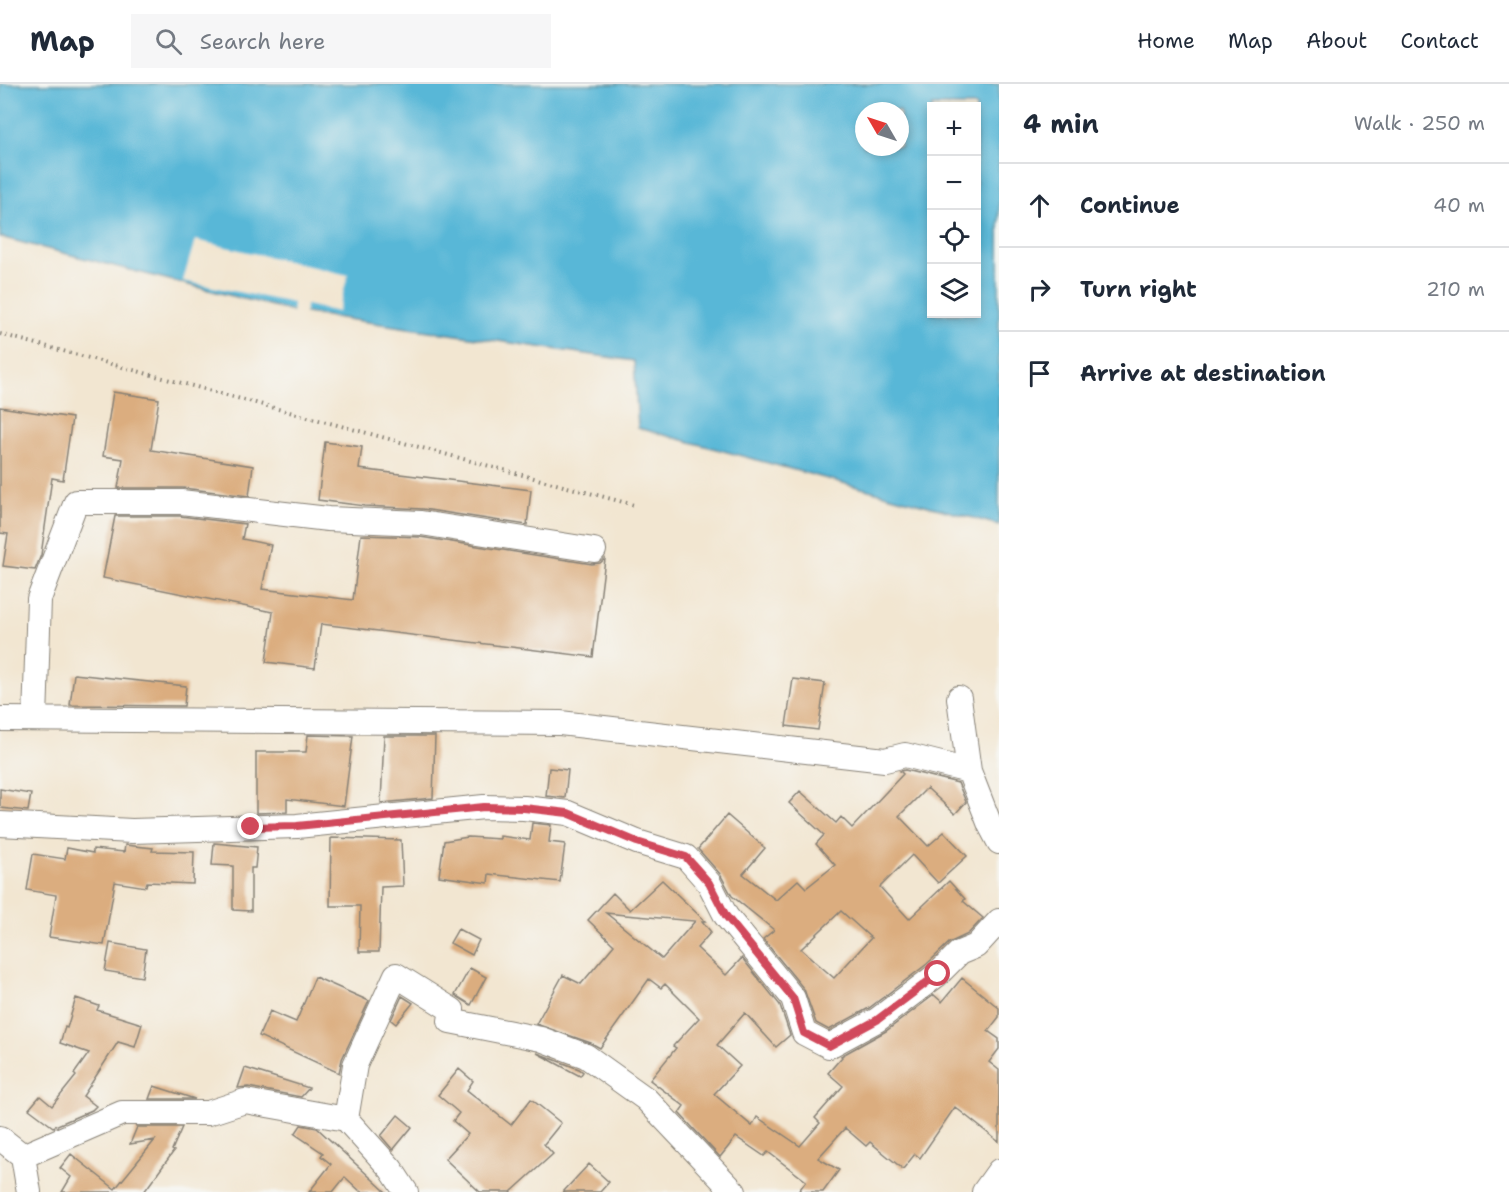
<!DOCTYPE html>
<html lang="en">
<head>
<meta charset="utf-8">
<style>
	body { margin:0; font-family:"Shantell Sans",sans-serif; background:#f6f6f7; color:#1f2937 }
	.controls { position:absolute; right:18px; top:18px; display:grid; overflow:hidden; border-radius:0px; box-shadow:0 3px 9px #0003 }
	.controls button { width:54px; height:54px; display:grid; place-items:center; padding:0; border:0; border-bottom:2px solid #e0e1e3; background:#fff; color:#1f2937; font:30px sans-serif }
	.compass { position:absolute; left:855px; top:18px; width:54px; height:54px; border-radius:50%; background:#fff; box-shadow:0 3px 9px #0003; rotate:309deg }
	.stop { position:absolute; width:18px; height:18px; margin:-14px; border:4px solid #d1495b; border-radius:50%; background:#fff }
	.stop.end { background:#d1495b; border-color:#fff; box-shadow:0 2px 6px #0008 }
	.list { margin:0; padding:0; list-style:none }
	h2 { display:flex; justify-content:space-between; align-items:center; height:78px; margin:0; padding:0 24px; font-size:26px }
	h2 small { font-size:20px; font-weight:400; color:#747a83 }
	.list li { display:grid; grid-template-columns:39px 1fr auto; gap:18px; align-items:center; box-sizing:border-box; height:84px; padding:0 24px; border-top:2px solid #e0e1e3 }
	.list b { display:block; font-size:22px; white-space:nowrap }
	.list em { font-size:20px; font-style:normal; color:#747a83 }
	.icon { flex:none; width:33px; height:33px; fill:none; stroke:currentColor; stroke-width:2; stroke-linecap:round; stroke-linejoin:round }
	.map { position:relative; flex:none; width:999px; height:1108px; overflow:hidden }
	header { display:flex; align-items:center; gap:36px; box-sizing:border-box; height:84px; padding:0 30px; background:#fff; border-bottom:2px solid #e0e1e3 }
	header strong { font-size:28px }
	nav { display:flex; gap:33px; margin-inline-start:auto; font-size:21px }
	.search { width:420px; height:54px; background:#f6f6f7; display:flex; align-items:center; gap:15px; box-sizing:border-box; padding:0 21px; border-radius:0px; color:#747a83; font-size:22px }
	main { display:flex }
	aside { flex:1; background:#fff }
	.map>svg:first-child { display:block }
	.water { fill:#59b7d7; stroke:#3a6a7a; stroke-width:1.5; fill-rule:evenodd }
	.pier { fill:#f2e6d1 }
	.building { fill:#dbad7f; fill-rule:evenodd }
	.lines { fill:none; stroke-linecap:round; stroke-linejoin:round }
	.minor-casing { stroke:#878176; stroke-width:26 }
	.path { stroke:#878176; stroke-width:4; stroke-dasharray:1.5 4.5; stroke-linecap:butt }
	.minor { stroke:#fff; stroke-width:24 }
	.route { stroke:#d1495b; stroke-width:8 }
</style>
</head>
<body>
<header>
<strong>Map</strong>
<div class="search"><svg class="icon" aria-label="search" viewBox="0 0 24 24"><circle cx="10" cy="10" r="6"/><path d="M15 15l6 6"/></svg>Search here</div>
<nav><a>Home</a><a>Map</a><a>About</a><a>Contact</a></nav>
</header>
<main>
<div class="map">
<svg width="999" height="1108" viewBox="0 0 999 1108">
	<rect width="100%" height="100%" fill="#f6f6f2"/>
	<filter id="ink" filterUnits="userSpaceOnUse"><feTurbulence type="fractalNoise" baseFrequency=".0167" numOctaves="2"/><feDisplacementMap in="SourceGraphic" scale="12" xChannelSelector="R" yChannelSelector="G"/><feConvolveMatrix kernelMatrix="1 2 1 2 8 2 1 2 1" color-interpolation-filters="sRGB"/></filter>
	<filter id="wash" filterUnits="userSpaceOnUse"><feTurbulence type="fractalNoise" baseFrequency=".008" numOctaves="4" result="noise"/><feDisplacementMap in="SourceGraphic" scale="24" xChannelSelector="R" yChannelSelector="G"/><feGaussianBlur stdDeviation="1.35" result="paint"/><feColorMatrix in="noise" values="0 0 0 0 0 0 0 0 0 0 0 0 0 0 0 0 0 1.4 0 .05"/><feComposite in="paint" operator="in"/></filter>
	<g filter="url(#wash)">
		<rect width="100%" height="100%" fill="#f2e6d1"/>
		<!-- water -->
		<path class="water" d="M0,0h999v441l-361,-97 -4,-67 -342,-50 -292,-74zM932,22h44v208h-44zM864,27h36v36h-36z"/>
		<!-- pier -->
		<path class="pier" d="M195,156l153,35 -10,37 -32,-7 -1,11 -13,-2 1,-11 -110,-22z"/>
		<g id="blocks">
			<!-- building -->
			<path class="building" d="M113,308l46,7 -8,51 102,16 -4,30 -66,-8h-65l5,-29 -20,-3z
				M0,323l72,11 -9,62 -11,-2 -11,77 -6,15 -32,-4 5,-32 -8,-1z
				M325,358l37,5 -3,22 172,21 -4,35 -104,-16 -58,-3 -47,-6z
				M115,432h65l65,8 -3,15 29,6 -9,44 91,11 8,-65 59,2 172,27 8,-1 5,-4 -12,98 -272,-33 -6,44 -49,-6 7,-50 -170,-34z
				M74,590l112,12 -2,20 -114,-1z
				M793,595l32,4 -7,47 -32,-4z
				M308,651l45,1 -9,70 -57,-7v13l-31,1v-61h50z
				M384,652h51l-2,62 -52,5z
				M549,684l19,2 -3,28 -19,-2z
				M905,686l53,13 8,19 -11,12 -28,-26 -28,28 29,30 16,-14 23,24 -29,27 -26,-28 -32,32 29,32 40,-38 16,18 -2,2 20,17 -15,16 -19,9 -22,21 -58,44 -40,22 -13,-7 -12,-34 -41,-50 11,-9 -42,-34 -12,-22 -22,-25 29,-34 38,33 -22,26 33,26 22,-20 8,8 29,-23 -19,-21 8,-9 -35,-32 11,-12 36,32 5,-6 11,11 51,-54 -3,-3zM841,827l30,27 -37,40 -33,-29z
				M0,705l31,5 -3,17 -28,-3z
				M532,739l19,2 -2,17 16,2 -5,38 -71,-8 -1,9 -49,-7 5,-35 24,-4 32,2v-3l30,4z
				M331,754l70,2 2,46 -22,1 -2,65h-20l1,-46h-30z
				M214,759l43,4 -2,21h-4v43l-18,-1v-44l-21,-1z
				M125,761l28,3 -1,3 42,1 -1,32 -46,-2 -1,5 -31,-5 -11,63 -55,-8 7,-42 -29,-5 6,-36 32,5 2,-11 26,5v-4l31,3z
				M662,796l43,41h-3l9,11 -14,16 29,27 16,-17 38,47 10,30 -14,12 -31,-34 -28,32 23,21 -26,28 38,32 5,-9 43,29 20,-23 -5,-5 28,-32 -15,-13 14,-16 -1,-1 45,-25 48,-36 8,7 20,-24 37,30v9l-11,14 11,8v10l-10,13 10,8v72l-44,-35 -35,51 -5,-4 -12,15 -33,-27 -4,4 -21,-18 -27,30 21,12 -16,22h-25l8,-11 -38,-29 -4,4 -28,-19 -16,20 -41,-44 5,-7 -34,-26 26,-32 -3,-2 26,-28 -34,-34 -4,4 -12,-9 -49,69 -9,-5 -55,-19 27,-49 18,9 33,-39 -26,-25 25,-27 17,17zM606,829l19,2 70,6 -33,38z
				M458,845l21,11 -7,15 -22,-12z
				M110,859l36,6 -4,28 -37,-6z
				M470,884l16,9 -15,28 -16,-10z
				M315,893l54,24 -27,58 -3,14 -80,-37 11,-25 26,11z
				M402,912l11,7 -17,21 -5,-4z
				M76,914l23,8 -2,4 45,14 -7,23 -17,-5 -35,54 13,10 -4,4 -39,17 -24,-18 11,-13 12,10 24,-30 -2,-2 15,-21 -29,-10 5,-16 2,1z
				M537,969l42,16 4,3 -3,4z
				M245,984l64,20 -8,9 -53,-10 -10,1z
				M459,985l14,12 -6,9 44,35 20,-26 30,24 -17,21 9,10 -42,38h-31l-35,-33 23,-25 -15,-13 6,-8 -21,-18z
				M154,1002l41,13h-46z
				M398,1031l14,12 -19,23 -12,-14z
				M301,1041l16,3 69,64h-25l-16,-15 -12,15h-24l22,-28 -10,-8 2,-3 -28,-19z
				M137,1043h45l-10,23 2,1 -30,41h-82l9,-15 -11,-9 11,-14 44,35 40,-49 -25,4z
				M589,1080l20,18 -9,10h-37z"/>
		</g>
	</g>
	<g filter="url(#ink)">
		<use href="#blocks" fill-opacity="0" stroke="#878176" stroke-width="1.5"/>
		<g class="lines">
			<defs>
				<path id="minor" d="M959,614l10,73 21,54 9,17
					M0,635l560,4 325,37 20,-5 64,16
					M35,635l4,-120 37,-97h105l147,17 93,4 173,27
					M0,740l132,7 165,-5 187,-19 40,1 44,5 69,29 49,15 23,26 17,33 67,82 11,35 25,13 48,-26 61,-46 21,-21 17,-7 23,-25
					M346,1035l45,50 15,23
					M0,1054l23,18 6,36
					M23,1072l99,-43h86l37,-12 101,18 9,-54 41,-90 56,35 -2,11 91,18 45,17 60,43 88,93
					M984,1108l15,-21"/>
			</defs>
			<!-- minor casing -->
			<use href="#minor" class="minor-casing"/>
			<!-- path -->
			<path class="path" d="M0,250l634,171"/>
			<!-- minor -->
			<use href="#minor" class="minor"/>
		</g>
	</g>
	<g class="lines" filter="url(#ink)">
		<!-- route -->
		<path class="route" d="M251,743l46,-1 187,-19 40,1 44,5 69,29 49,15 23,26 17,33 67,82 11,35 25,13 48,-26 61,-46"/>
	</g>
</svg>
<div class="controls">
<button>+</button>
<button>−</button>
<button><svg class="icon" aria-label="locate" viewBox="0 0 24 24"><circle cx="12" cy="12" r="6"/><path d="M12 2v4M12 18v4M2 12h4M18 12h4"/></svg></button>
<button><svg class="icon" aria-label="layers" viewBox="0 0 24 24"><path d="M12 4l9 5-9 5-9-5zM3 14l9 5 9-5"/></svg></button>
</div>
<svg class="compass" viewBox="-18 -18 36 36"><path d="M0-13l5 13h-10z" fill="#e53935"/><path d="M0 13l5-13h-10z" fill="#747a83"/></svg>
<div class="stop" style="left:938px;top:890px"></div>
<div class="stop end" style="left:251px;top:743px"></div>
</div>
<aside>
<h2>4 min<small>Walk · 250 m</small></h2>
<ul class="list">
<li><svg class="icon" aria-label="ahead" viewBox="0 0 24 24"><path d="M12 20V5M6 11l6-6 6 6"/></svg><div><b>Continue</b></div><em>40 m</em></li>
<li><svg class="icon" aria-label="right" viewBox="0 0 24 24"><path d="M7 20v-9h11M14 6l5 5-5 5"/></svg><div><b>Turn right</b></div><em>210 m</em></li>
<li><svg class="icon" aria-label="arrive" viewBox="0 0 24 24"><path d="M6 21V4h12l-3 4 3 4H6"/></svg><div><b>Arrive at destination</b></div></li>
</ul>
</aside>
</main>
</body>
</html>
